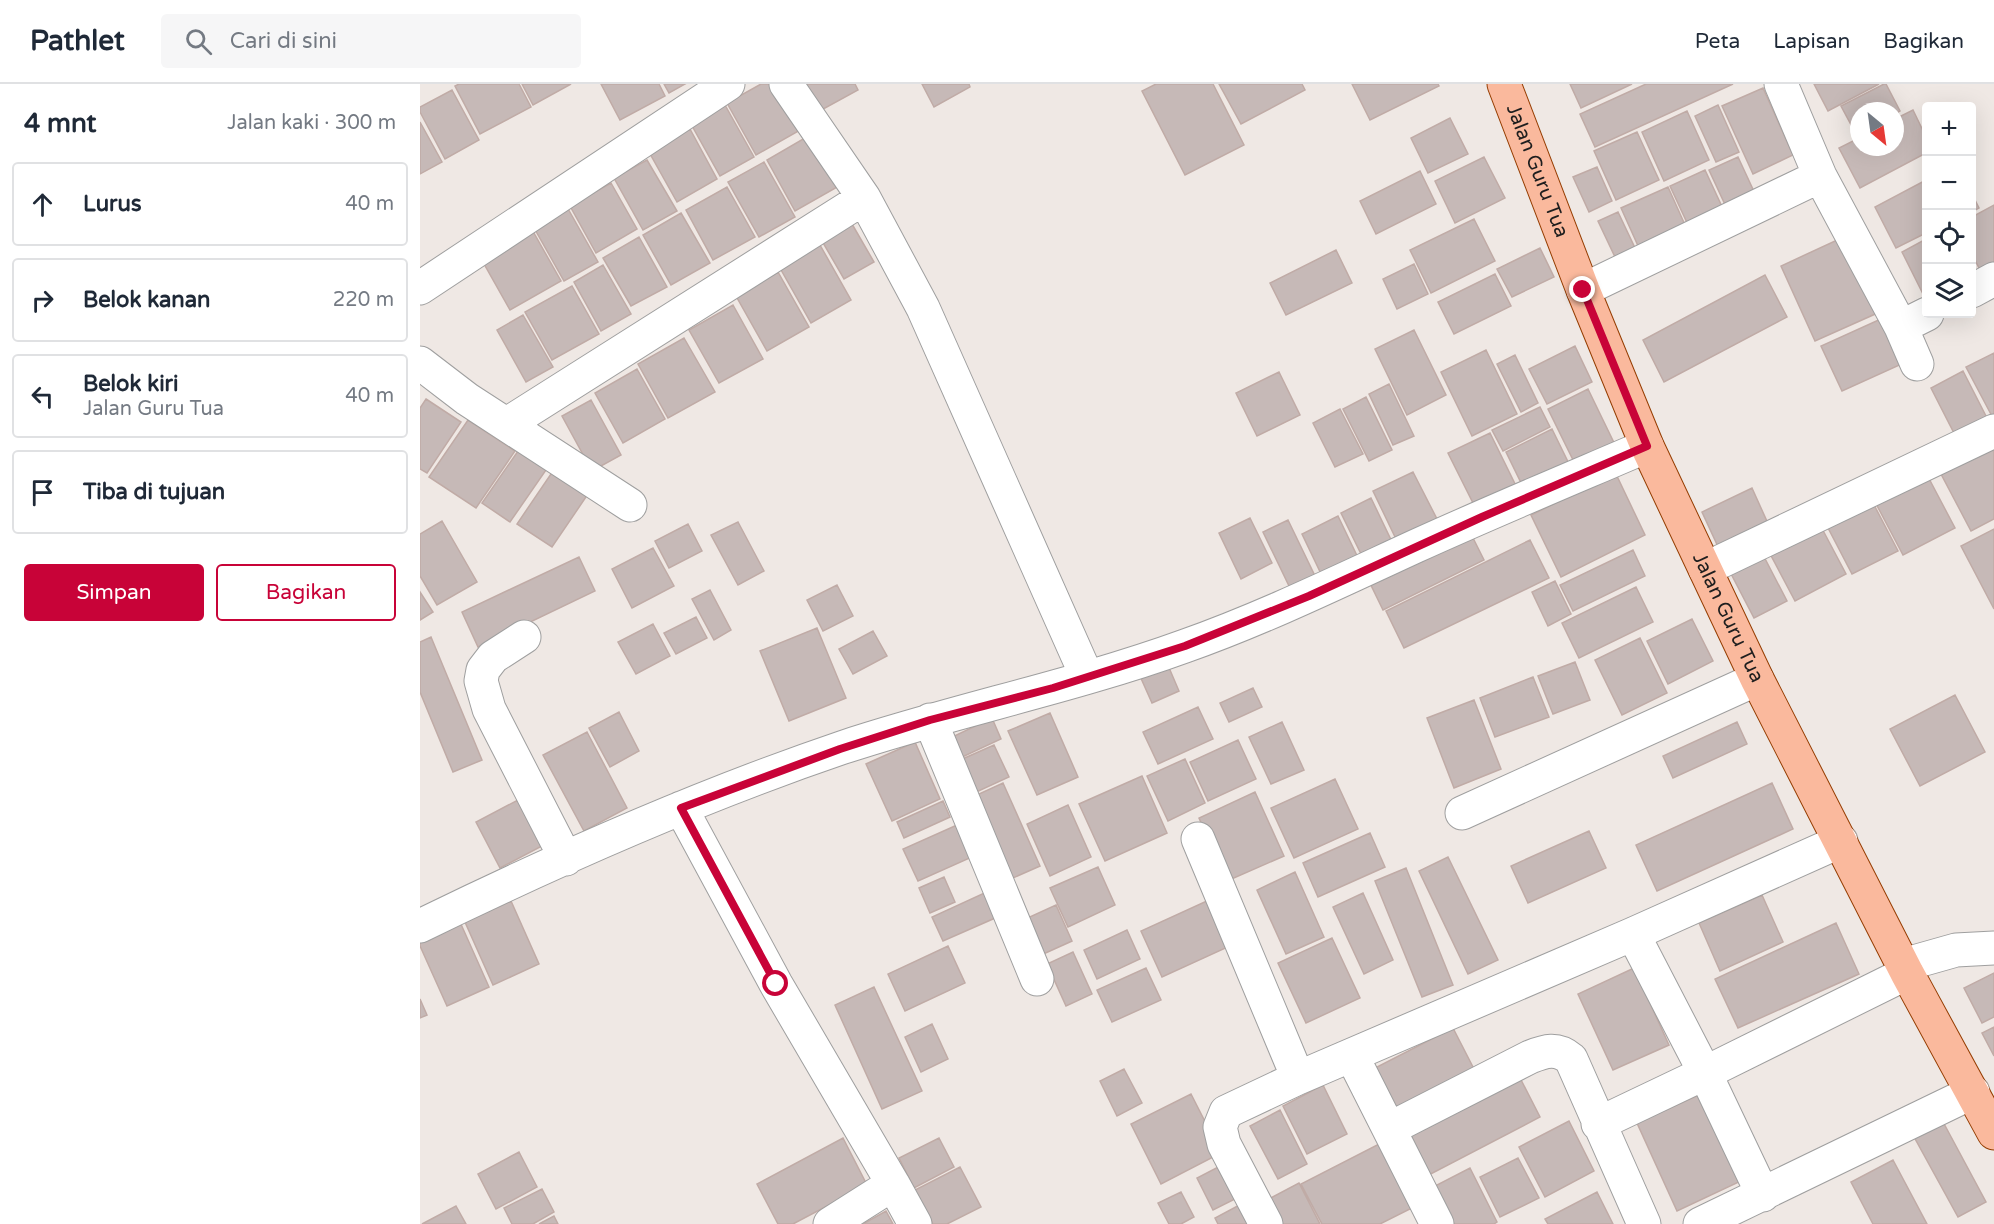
<!DOCTYPE html>
<html lang="id">
<head>
<meta charset="utf-8">
<style>
	body { margin:0; font-family:"Varela Round",sans-serif; background:#f6f6f7; color:#1f2937 }
	.controls { position:absolute; right:18px; top:18px; display:grid; overflow:hidden; border-radius:6px; box-shadow:0 6px 24px #0002 }
	.controls button { width:54px; height:54px; display:grid; place-items:center; padding:0; border:0; border-bottom:2px solid #e0e1e3; background:#fff; color:#1f2937; font:30px sans-serif }
	.compass { position:absolute; left:1430px; top:18px; width:54px; height:54px; border-radius:50%; background:#fff; box-shadow:0 6px 24px #0002; rotate:151deg }
	.stop { position:absolute; width:18px; height:18px; margin:-14px; border:4px solid #c80338; border-radius:50%; background:#fff }
	.stop.end { background:#c80338; border-color:#fff; box-shadow:0 2px 6px #0008 }
	.list { margin:0; padding:0; list-style:none }
	h2 { display:flex; justify-content:space-between; align-items:center; height:78px; margin:0; padding:0 24px; font-size:26px }
	h2 small { font-size:20px; font-weight:400; color:#747a83 }
	.list li { display:grid; grid-template-columns:39px 1fr auto; gap:18px; align-items:center; box-sizing:border-box; height:84px; margin:0 12px 12px; padding:0 12px; border:2px solid #e0e1e3; border-radius:6px }
	.list b { display:block; font-size:22px; white-space:nowrap }
	.list p { margin:0; font-size:20px; white-space:nowrap; color:#747a83 }
	.list em { font-size:20px; font-style:normal; color:#747a83 }
	.actions { display:flex; gap:12px; padding:18px 24px }
	.actions a { flex:1; padding:14px 0; border:2px solid #c80338; border-radius:6px; text-align:center; font-size:21px; color:#c80338 }
	.actions .main { background:#c80338; color:#fff }
	.icon { flex:none; width:33px; height:33px; fill:none; stroke:currentColor; stroke-width:2; stroke-linecap:round; stroke-linejoin:round }
	.map { position:relative; flex:none; width:1574px; height:1140px; overflow:hidden }
	header { display:flex; align-items:center; gap:36px; box-sizing:border-box; height:84px; padding:0 30px; background:#fff; border-bottom:2px solid #e0e1e3 }
	header strong { font-size:28px }
	nav { display:flex; gap:33px; margin-inline-start:auto; font-size:21px }
	.search { width:420px; height:54px; background:#f6f6f7; display:flex; align-items:center; gap:15px; box-sizing:border-box; padding:0 21px; border-radius:6px; color:#747a83; font-size:22px }
	main { display:flex }
	aside { flex:1; background:#fff }
	.map>svg:first-child { display:block }
	.building { fill:#c6b9b7; stroke:#c0aba6; stroke-width:1.5 }
	.lines { fill:none; stroke-linecap:round; stroke-linejoin:round }
	.minor-casing { stroke:#9f9f9f; stroke-width:35 }
	.major-casing { stroke:#953d02; stroke-width:35 }
	.minor { stroke:#fff; stroke-width:33 }
	.major { stroke:#fab99d; stroke-width:33 }
	.route { stroke:#c80338; stroke-width:8 }
	.labels { text-anchor:middle; dominant-baseline:central; stroke-width:6; stroke-linejoin:round; paint-order:stroke }
	.street-label { font-size:20px; fill:#1e1e1e; stroke:#fff }
</style>
</head>
<body>
<header>
<strong>Pathlet</strong>
<div class="search"><svg class="icon" aria-label="search" viewBox="0 0 24 24"><circle cx="10" cy="10" r="6"/><path d="M15 15l6 6"/></svg>Cari di sini</div>
<nav><a>Peta</a><a>Lapisan</a><a>Bagikan</a></nav>
</header>
<main>
<aside>
<h2>4 mnt<small>Jalan kaki · 300 m</small></h2>
<ul class="list">
<li><svg class="icon" aria-label="ahead" viewBox="0 0 24 24"><path d="M12 20V5M6 11l6-6 6 6"/></svg><div><b>Lurus</b></div><em>40 m</em></li>
<li><svg class="icon" aria-label="right" viewBox="0 0 24 24"><path d="M7 20v-9h11M14 6l5 5-5 5"/></svg><div><b>Belok kanan</b></div><em>220 m</em></li>
<li><svg class="icon" aria-label="left" viewBox="0 0 24 24"><path d="M17 20v-9H6M10 6l-5 5 5 5"/></svg><div><b>Belok kiri</b><p>Jalan Guru Tua</p></div><em>40 m</em></li>
<li><svg class="icon" aria-label="arrive" viewBox="0 0 24 24"><path d="M6 21V4h12l-3 4 3 4H6"/></svg><div><b>Tiba di tujuan</b></div></li>
</ul>
<div class="actions"><a class="main">Simpan</a><a>Bagikan</a></div>
</aside>
<div class="map">
<svg width="1574" height="1140" viewBox="0 0 1574 1140">
	<rect width="100%" height="100%" fill="#efe8e4"/>
	<!-- building -->
	<path class="building" d="M39,0h60l12,23 -51,27 -25,-48z
		M102,0h49l-38,21z
		M181,0h58l6,12 -45,24z
		M244,0h21l-16,9z
		M341,0h15l26,45 -46,26 -29,-52z
		M381,0h54l3,6 -42,23z
		M502,0h47l1,3 -36,20z
		M736,0h57l31,61 -59,30 -43,-84z
		M799,0h83l3,6 -64,34z
		M932,0h86l1,2 -69,34z
		M1150,0h62l-51,24z
		M1226,0h87l-138,63 -15,-33z
		M1394,0h65l-51,27z
		M1464,0h2l14,27 -5,3v-3h-36v22l-3,1 -15,-28z
		M1343,4l30,67 -40,19 -31,-68z
		M32,6l27,50 -34,19 -25,-47v-5z
		M305,21l29,52 -34,19 -29,-52z
		M1298,21l21,47 -23,10 -21,-46z
		M1493,26l13,27v16l-66,35 -21,-40 20,-10v9h36v-28z
		M1267,27l22,49 -45,21 -22,-49z
		M1030,34l18,36 -40,19 -17,-35z
		M0,38l22,40 -22,12z
		M270,45l27,50 -40,23 -28,-50z
		M1217,48l22,48 -43,20 -22,-49z
		M390,51l29,51 -44,25 -28,-51z
		M1064,73l21,41 -50,25 -20,-42z
		M1318,73l19,41 -29,13 -19,-41z
		M227,76l30,51 -34,19 -29,-52z
		M344,78l31,55 -36,20 -31,-55z
		M1177,83l15,34 -23,11 -16,-35z
		M1285,86l19,41 -35,16 -19,-41z
		M1000,87l16,33 -60,30 -16,-33z
		M1506,96v53l-30,15 -21,-41z
		M191,99l26,46 -41,24 -26,-47z
		M307,103l28,50 -42,23 -27,-50z
		M1248,103l18,40 -47,21 -18,-40z
		M1552,110l7,14 -7,4z
		M1574,121v63l-12,6 -10,-20v-37z
		M147,123l31,55 -34,19 -31,-55z
		M1198,128l17,36 -20,9 -17,-36z
		M261,129l29,50 -39,22 -28,-50z
		M1054,135l21,42 -64,32 -21,-43z
		M432,140l22,38 -30,17 -22,-38z
		M110,142l31,55 -51,29 -31,-55z
		M1428,151l34,76 -67,30 -34,-75z
		M219,153l28,50 -36,19 -28,-48z
		M1506,155v61l-24,-48z
		M400,161l31,55 -40,23 -31,-55z
		M1120,164l14,29 -42,20 -15,-28z
		M916,166l16,33 -66,32 -16,-32z
		M994,180l14,30 -31,15 -14,-30z
		M183,181l28,49 -30,17 -27,-49z
		M358,188l31,55 -42,24 -31,-55z
		M1075,190l16,32 -57,28 -16,-32z
		M1345,191l22,42 -123,65 -21,-42z
		M152,202l27,48 -47,26 -27,-48z
		M313,221l30,54 -44,24 -30,-53z
		M103,231l30,52 -27,15 -29,-52z
		M1463,234l21,45 -62,28 -21,-45z
		M994,246l32,65 -39,20 -32,-66z
		M264,254l31,54 -47,26 -30,-54z
		M1155,262l17,36 -45,22 -18,-35z
		M1066,266l31,64 -45,22 -31,-64z
		M1574,269v67l-28,-53z
		M1095,271l23,48 -17,9 -24,-48z
		M217,285l28,50 -42,24 -28,-50z
		M1543,287l26,51 -32,17 -26,-51z
		M859,288l21,43 -43,21 -21,-43z
		M969,300l25,52 -21,9 -24,-51z
		M1168,305l29,60 -40,19 -29,-59z
		M946,313l26,53 -23,11 -26,-52z
		M6,315l35,23 -34,51 -7,-4v-61z
		M171,316l30,55 -29,16 -30,-55z
		M1120,323l10,20 -47,24 -11,-21z
		M920,325l23,45 -28,13 -22,-44z
		M48,336l47,31 -39,57 -47,-31z
		M1132,345l20,41 -46,23 -20,-41z
		M1070,349l30,61 -41,21 -31,-62z
		M1574,362v73l-23,12 -30,-57z
		M98,367l28,19 -36,52 -28,-19z
		M133,387l35,23 -36,53 -35,-23z
		M1505,387l30,57 -52,27 -30,-57z
		M993,388l24,47 -41,20 -23,-48z
		M1196,390l29,61 -84,42 -30,-62z
		M1332,404l18,40 -50,23 -18,-39z
		M951,414l22,46 -30,14 -22,-45z
		M1452,417l26,50 -46,23 -26,-50z
		M918,432l22,46 -36,18 -22,-46z
		M830,434l22,45 -31,16 -22,-46z
		M868,436l27,56 -25,12 -27,-56z
		M22,437l35,61 -40,23 -17,-29v-42z
		M1398,437l28,53 -51,27 -28,-53z
		M318,438l26,49 -26,14 -27,-50z
		M268,440l14,27 -33,17 -14,-27z
		M1048,444l16,32 -101,50 -16,-33z
		M1574,445v80l-33,-63z
		M1110,456l19,38 -145,70 -18,-37z
		M233,464l21,38 -42,22 -20,-39z
		M1340,465l27,52 -33,17 -27,-52z
		M1213,466l12,26 -72,35 -13,-26z
		M159,473l16,34 -117,56 -16,-35z
		M1135,497l16,33 -23,12 -16,-34z
		M417,501l16,31 -30,15 -16,-31z
		M1216,503l17,35 -74,36 -17,-35z
		M290,506l21,40 -17,10 -22,-41z
		M0,508l13,20 -13,8z
		M276,533l11,21 -31,16 -12,-21z
		M1272,535l21,42 -45,23 -21,-43z
		M233,540l17,32 -34,18 -18,-32z
		M397,544l29,70 -57,23 -29,-70z
		M453,547l14,25 -34,18 -14,-25z
		M11,553l51,123 -29,12 -33,-80v-50z
		M1220,554l27,55 -45,22 -27,-55z
		M1155,578l15,38 -37,14 -15,-38z
		M747,579l12,28 -27,12 -12,-27z
		M1113,593l16,40 -54,20 -15,-39z
		M833,604l9,19 -33,15 -9,-19z
		M1535,611l30,57 -65,34 -30,-57z
		M1054,616l27,69 -47,19 -27,-70z
		M778,623l15,32 -55,25 -15,-32z
		M199,628l20,39 -29,16 -21,-39z
		M630,629l28,64 -41,18 -29,-64z
		M572,634l9,21 -43,20 -10,-20z
		M862,638l22,48 -33,14 -22,-47z
		M1317,638l10,22 -74,34 -10,-22z
		M167,648l40,76 -43,23 -41,-76z
		M818,656l18,39 -48,22 -18,-39z
		M495,658l25,57 -48,22 -26,-57z
		M574,661l15,32 -37,17 -14,-33z
		M765,675l20,44 -37,18 -21,-45z
		M722,692l25,57 -62,28 -26,-57z
		M915,695l23,50 -64,29 -23,-50z
		M583,699l37,83 -34,15 -38,-82z
		M1352,699l21,46 -136,62 -21,-46z
		M835,708l29,64 -57,25 -28,-63z
		M98,716l24,46 -42,22 -24,-46z
		M523,717l7,16 -46,21 -7,-16z
		M648,721l23,52 -41,19 -23,-52z
		M537,741l15,32 -54,24 -15,-32z
		M1169,747l17,37 -78,35 -17,-37z
		M950,749l15,34 -67,30 -15,-34z
		M1028,773l50,103 -30,14 -49,-103z
		M678,783l17,38 -47,22 -18,-39z
		M986,784l47,117 -31,12 -47,-116z
		M875,788l29,65 -38,17 -29,-64z
		M524,793l11,25 -25,11 -11,-25z
		M571,806l11,25 -59,26 -11,-24z
		M943,809l30,67 -29,14 -31,-67z
		M1342,811l21,47 -63,29 -21,-48z
		M789,816l21,46 -68,31 -21,-46z
		M91,817l28,63 -46,21 -28,-63z
		M636,821l16,36 -33,15 -16,-36z
		M40,838l29,65 -42,19 -27,-60v-6z
		M1416,839l23,51 -121,54 -23,-49z
		M707,846l13,29 -43,20 -13,-29z
		M912,854l28,60 -54,25 -28,-60z
		M528,862l17,37 -60,28 -17,-37z
		M653,868l19,42 -26,12 -19,-42z
		M726,884l15,32 -49,22 -15,-32z
		M1214,884l35,77 -56,25 -35,-76z
		M1574,889v44l-12,6 -18,-35z
		M454,903l48,104 -40,18 -47,-104z
		M0,915l7,16 -7,3z
		M512,940l16,35 -27,13 -16,-35z
		M1574,943v29l-12,-23z
		M1033,944l23,45 -78,40 -23,-45z
		M704,985l18,34 -25,13 -17,-35z
		M1096,986l24,47 -117,61 -25,-47z
		M903,1001l24,49 -40,20 -24,-48z
		M771,1010l30,59 -60,31 -30,-60z
		M1281,1010l40,87 -64,30 -40,-88z
		M860,1026l27,54 -29,15 -28,-53z
		M1522,1036l44,82 -28,15 -45,-82z
		M1149,1037l25,50 -49,26 -26,-50z
		M423,1054l24,47 -74,39h-15l-21,-40z
		M519,1054l15,29 -40,21 -15,-30z
		M963,1058l33,64 -36,18h-58l-21,-40z
		M99,1068l18,35 -41,22 -18,-35z
		M1098,1074l21,40 -39,19 -20,-40z
		M1473,1076l34,64h-54l-22,-42z
		M804,1080l17,32 -28,14 -16,-32z
		M540,1083l21,40 -34,17h-14l-18,-34z
		M1050,1084l27,54 -3,2h-40l-19,-38z
		M879,1099l21,41h-44l-11,-23z
		M122,1105l12,23 -21,12h-21l-8,-16z
		M761,1108l13,25 -13,7h-12l-11,-21z
		M1177,1108l16,32h-65l-3,-5z
		M825,1118l12,22h-39l-3,-6z
		M36,1122l10,18h-44z
		M466,1127l7,13h-30z
		M134,1132l4,8h-19z"/>
	<g class="lines">
		<defs>
			<path id="minor" d="M366,0l78,114 59,110 164,369
				M1361,0l39,92
				M0,204l308,-204
				M1163,206l237,-114 81,151 16,37
				M1552,207l22,-12
				M1481,243l26,-13
				M0,279l47,36 163,106
				M87,340l357,-226
				M1285,485l289,-138
				M104,553l-31,20 -10,13 -2,11 8,28 77,150
				M510,636l107,259
				M261,724l95,176 117,200 -63,40
				M1042,729l295,-134
				M778,755l100,239 -72,34 -6,15 4,17 42,80
				M0,842c137,-67 277,-129 421,-178 114,-38 231,-61 344,-102 79,-28 155,-65 231,-100 77,-35 154,-67 231,-100
				M1213,850l72,139 58,122
				M1483,881l53,-15 38,-2
				M932,972l85,168
				M878,994l335,-144 208,-93
				M1178,1040l107,-51 202,-100
				M969,1045l141,-72c15,-6 27,-10 41,2l73,165
				M473,1100l22,40
				M1280,1140l273,-132"/>
			<g id="major">
				<path id="s1" d="M1084,0l79,206 64,156 58,123 52,110 150,294 87,160"/>
			</g>
		</defs>
		<!-- minor casing -->
		<use href="#minor" class="minor-casing"/>
		<!-- major casing -->
		<use href="#major" class="major-casing"/>
		<!-- minor -->
		<use href="#minor" class="minor"/>
		<!-- major -->
		<use href="#major" class="major"/>
	</g>
	<g class="lines">
		<!-- route -->
		<path class="route" d="M356,900l-95,-176 159,-59 90,-29 123,-32 132,-42 124,-50 173,-79 165,-71 -64,-156"/>
	</g>
	<g class="labels">
		<!-- street labels -->
		<g class="street-label">
			<text stroke="none"><textPath href="#s1" startOffset="93">Jalan Guru Tua</textPath></text>
			<text stroke="none"><textPath href="#s1" startOffset="579">Jalan Guru Tua</textPath></text>
		</g>
	</g>
</svg>
<div class="controls">
<button>+</button>
<button>−</button>
<button><svg class="icon" aria-label="locate" viewBox="0 0 24 24"><circle cx="12" cy="12" r="6"/><path d="M12 2v4M12 18v4M2 12h4M18 12h4"/></svg></button>
<button><svg class="icon" aria-label="layers" viewBox="0 0 24 24"><path d="M12 4l9 5-9 5-9-5zM3 14l9 5 9-5"/></svg></button>
</div>
<svg class="compass" viewBox="-18 -18 36 36"><path d="M0-13l5 13h-10z" fill="#e53935"/><path d="M0 13l5-13h-10z" fill="#747a83"/></svg>
<div class="stop" style="left:356px;top:900px"></div>
<div class="stop end" style="left:1163px;top:206px"></div>
</div>
</main>
</body>
</html>
